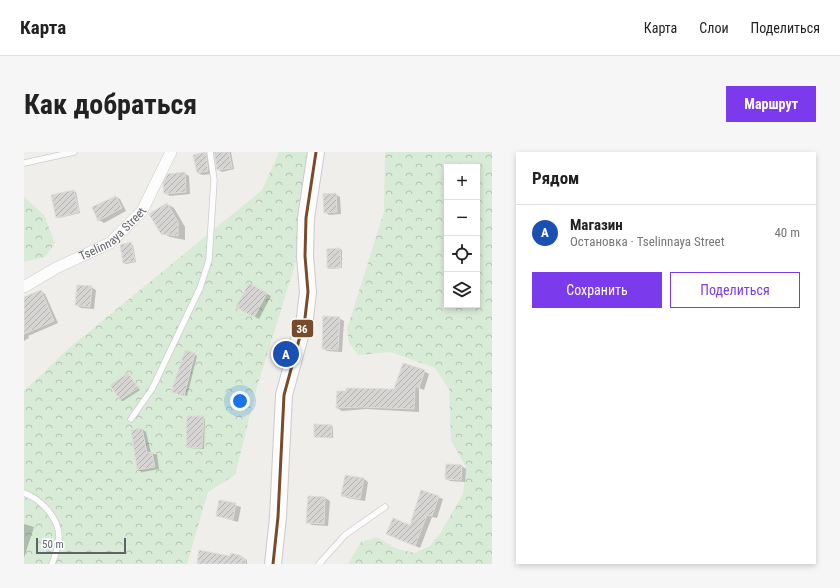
<!DOCTYPE html>
<html lang="ru">
<head>
<meta charset="utf-8">
<style>
	body { margin:0; font-family:"Roboto Condensed",sans-serif; background:#f6f6f6; color:#222 }
	.controls { position:absolute; right:12px; top:12px; display:grid; overflow:hidden; border-radius:0px; box-shadow:0 2px 6px #0003 }
	.controls button { width:36px; height:36px; display:grid; place-items:center; padding:0; border:0; border-bottom:1px solid #e0e0e0; background:#fff; color:#222; font:20px sans-serif }
	.scale { position:absolute; left:12px; bottom:10px; width:90px; box-sizing:border-box; padding-left:4px; border:2px solid #5f6368; border-top:0; font-size:11px; line-height:14px; white-space:nowrap; color:#5f6368; -webkit-text-stroke:3px #fff; paint-order:stroke }
	.you { position:absolute; left:216px; top:249px; width:14px; height:14px; margin:-10px; border:3px solid #fff; border-radius:50%; background:#1a73e8; box-shadow:0 0 0 6px #1a73e833 }
	.badge { display:grid; place-items:center; width:26px; height:26px; border-radius:50%; background:#7c3aed; color:#fff; font-size:13px; font-weight:700 }
	.pin { position:absolute; translate:-50% -50%; border:2px solid #fff; box-shadow:0 1px 4px #0006 }
	.list { margin:0; padding:0; list-style:none }
	h2 { display:flex; justify-content:space-between; align-items:center; height:52px; margin:0; padding:0 16px; font-size:17px }
	h2 small { font-size:13px; font-weight:400; color:#767676 }
	.list li { display:grid; grid-template-columns:26px 1fr auto; gap:12px; align-items:center; box-sizing:border-box; height:56px; padding:0 16px; border-top:1px solid #e0e0e0 }
	.list b { display:block; font-size:15px; white-space:nowrap }
	.list p { margin:0; font-size:13px; white-space:nowrap; color:#767676 }
	.list em { font-size:13px; font-style:normal; color:#767676 }
	.actions { display:flex; gap:8px; padding:12px 16px }
	.actions a { flex:1; padding:9px 0; border:1px solid #7c3aed; border-radius:0px; text-align:center; font-size:14px; color:#7c3aed }
	.actions .main { background:#7c3aed; color:#fff }
	.icon { flex:none; width:22px; height:22px; fill:none; stroke:currentColor; stroke-width:2; stroke-linecap:round; stroke-linejoin:round }
	.map { position:relative; flex:none; width:468px; height:412px; overflow:hidden; border-radius:0px }
	header { display:flex; align-items:center; gap:24px; box-sizing:border-box; height:56px; padding:0 20px; background:#fff; border-bottom:1px solid #e0e0e0 }
	header strong { font-size:19px }
	nav { display:flex; gap:22px; margin-inline-start:auto; font-size:14px }
	.intro { display:flex; align-items:center; justify-content:space-between; box-sizing:border-box; height:96px; padding:0 24px }
	h1 { margin:0; font-size:28px }
	.button { padding:10px 18px; border-radius:0px; background:#7c3aed; color:#fff; font-size:14px; font-weight:700 }
	main { display:flex; gap:24px; padding:0 24px }
	aside { flex:1; background:#fff; border-radius:0px; box-shadow:0 2px 6px #0003 }
	.map>svg:first-child { display:block }
	.forest { fill:url(#forest-crowns); fill-rule:evenodd }
	.shadow { fill:#0003 }
	.building { fill:url(#building-hatch); stroke:#deddd9 }
	.lines { fill:none; stroke-linecap:round; stroke-linejoin:round }
	.lane-casing { stroke:#cbcccc; stroke-width:7 }
	.street-casing { stroke:#cbcccc; stroke-width:12 }
	.secondary-casing { stroke:#cacacb; stroke-width:18 }
	.lane { stroke:#fdfcfc; stroke-width:5.5 }
	.street { stroke:#fdfcfc; stroke-width:11 }
	.secondary { stroke:#fdfcfc; stroke-width:16 }
	.bus-1-casing { stroke:#fff; stroke-width:6 }
	.bus-1 { stroke:#7a4b2a; stroke-width:3 }
	.labels { text-anchor:middle; dominant-baseline:central; stroke-width:3; stroke-linejoin:round; paint-order:stroke }
	.street-label { font-size:12px; fill:#5f6368; stroke:#fff }
	.line-badge { stroke:#fff; stroke-width:1.5 }
	.badge-label { font-size:11px; text-anchor:middle; font-weight:bold; fill:#fff }
</style>
</head>
<body>
<header>
<strong>Карта</strong>
<nav><a>Карта</a><a>Слои</a><a>Поделиться</a></nav>
</header>
<div class="intro"><h1>Как добраться</h1><a class="button">Маршрут</a></div>
<main>
<div class="map">
<svg width="468" height="412" viewBox="0 0 468 412">
	<defs>
		<pattern id="forest-crowns" width="20" height="18" patternUnits="userSpaceOnUse"><rect width="20" height="18" fill="#d8ebd6"/><path d="M2 6a3 3 0 1 1 6 0M12 15a3 3 0 1 1 6 0" fill="none" stroke="#b2c2b1"/></pattern>
		<pattern id="building-hatch" width="6" height="6" patternUnits="userSpaceOnUse"><rect width="6" height="6" fill="#d6d5d3"/><path d="M-1 1l2-2M0 6l6-6M5 7l2-2" fill="none" stroke="#b1b0af"/></pattern>
	</defs>
	<rect width="100%" height="100%" fill="#efeeea"/>
	<!-- forest -->
	<path class="forest" d="M255,0h35l-14,97 -43,138 -22,88 -27,17 -21,72h-163v-173l44,-42 194,-159z
		M361,0h107v411l-2,1h-142l13,-22 16,-5 20,12 18,4 15,-7 11,-14 22,-38 3,-27 -15,-26 -2,-52 -14,-21 -44,-16 -33,3 -9,-12 -2,-14 37,-117zM423,15h30v138h-30z
		M0,45l20,18 11,28 -10,14 -21,5z"/>
	<!-- shadow -->
	<path class="shadow" d="M191,0h16l3,17 -12,3 -3,-2z
		M182,2l4,2 3,18 -11,1 -4,-2z
		M160,21l5,3 1,18 -20,2 -5,-3z
		M50,39l2,1 4,21 -21,5 -2,-1z
		M311,42l5,3 1,17 -12,1 -4,-3z
		M92,45l4,2 6,12 -22,12 -5,-3z
		M143,52l7,4 11,19v13l-15,-3 -8,-4z
		M107,92l2,1 3,17 -10,2 -2,-1z
		M316,97l2,1v18l-12,1 -2,-1z
		M225,133l22,11 -12,23 -21,-12z
		M67,135l5,3 -2,19 -13,-1 -5,-3z
		M17,139l4,3 13,29 -30,13 1,2 -5,3v-42z
		M315,166l5,3 -2,31 -15,-1 -4,-3z
		M170,202l3,2 -10,40 -12,-3z
		M400,219l5,3 -5,16 -5,-2v24l-53,-3 -24,2 -5,-3 58,-18z
		M104,222l12,16 -17,11 -2,-1z
		M179,265l2,2 -1,30 -15,-1 -2,-1z
		M307,274l2,1v11l-18,-2z
		M118,277l4,3 5,21 6,2 2,14 -16,3 -5,-2z
		M438,314l4,3 -1,13 -15,-1 -4,-3z
		M340,327l4,3 -3,19 -18,-3 -5,-3z
		M285,345l16,1 5,3 -2,25 -16,-1 -5,-3z
		M414,345l5,2 -6,19 -5,-1 -12,31 -33,-14 24,-8z
		M196,349l21,6 -3,15 -21,-6z
		M0,372l10,3 -10,31z
		M217,404l6,4v4h-49z"/>
	<!-- building -->
	<path class="building" d="M182,0l2,19 -11,2 -4,-18z
		M190,0h15l3,16 -15,2z
		M161,20l1,20 -22,2 -1,-11 5,-9z
		M50,38l5,22 -23,6 -5,-23z
		M312,41l1,19 -13,1 -1,-19z
		M92,44l6,12 -24,13 -6,-14z
		M143,51l11,19v14l-17,-2 -12,-20z
		M107,90l4,19 -12,2 -3,-18z
		M316,96l1,20h-14v-19z
		M225,131l18,10 -13,24 -18,-10z
		M53,133l15,1 -2,21 -15,-2z
		M17,138l13,31 -30,13v-37z
		M299,164l17,1 -2,33 -16,-1z
		M161,198l10,3 -11,43 -13,-4z
		M379,211l22,7 -6,18 -4,-2 -1,23 -53,-2 -25,1 1,-17h9v-3l48,1z
		M104,221l10,15 -18,12 -10,-15z
		M163,264h17l-2,32 -16,-1z
		M290,272l18,1 -1,13 -17,-1z
		M118,276l5,25 5,-1 3,15 -18,3 -6,-40z
		M422,312l16,1 -1,15 -16,-1z
		M321,323l19,3 -4,21 -19,-3z
		M397,338l18,6 -7,20 -5,-1 -12,31 -29,-12 7,-16 17,7z
		M284,344l17,1 -1,27 -18,-1z
		M195,348l17,3 -3,17 -17,-4z
		M175,398l31,6 1,-3 11,3 -1,2 5,1 -1,5h-48z"/>
	<g class="lines">
		<defs>
			<path id="lane" d="M0,11l50,-11
				M107,267l21,-30 48,-101 9,-28 5,-80 -4,-28
				M0,341c17,6 35,25 35,44 0,9 -4,19 -7,27
				M295,412l26,-29 40,-28"/>
			<g id="street">
				<path id="s1" d="M0,135l32,-19 54,-25 32,-32 29,-59"/>
			</g>
			<path id="secondary" d="M249,412l5,-47 6,-122 21,-77 3,-26 -3,-36 1,-38 10,-66"/>
		</defs>
		<!-- lane casing -->
		<use href="#lane" class="lane-casing"/>
		<!-- street casing -->
		<use href="#street" class="street-casing"/>
		<!-- secondary casing -->
		<use href="#secondary" class="secondary-casing"/>
		<!-- lane -->
		<use href="#lane" class="lane"/>
		<!-- street -->
		<use href="#street" class="street"/>
		<!-- secondary -->
		<use href="#secondary" class="secondary"/>
		<defs>
			<path id="bus-1" d="M249,412l5,-47 6,-122 21,-77 3,-26 -3,-36 1,-38 10,-66"/>
		</defs>
		<!-- bus-1 casing -->
		<use href="#bus-1" class="bus-1-casing"/>
		<!-- bus-1 -->
		<use href="#bus-1" class="bus-1"/>
	</g>
	<g class="labels">
		<!-- street labels -->
		<g class="street-label">
			<text stroke="none"><textPath href="#s1" startOffset="104">Tselinnaya Street</textPath></text>
		</g>
	</g>
	<rect class="line-badge" x="267" y="167" width="23" height="19" rx="4" fill="#7a4b2a"/>
	<g class="badge-label">
		<text x="278" y="181">36</text>
	</g>
</svg>
<div class="controls">
<button>+</button>
<button>−</button>
<button><svg class="icon" aria-label="locate" viewBox="0 0 24 24"><circle cx="12" cy="12" r="6"/><path d="M12 2v4M12 18v4M2 12h4M18 12h4"/></svg></button>
<button><svg class="icon" aria-label="layers" viewBox="0 0 24 24"><path d="M12 4l9 5-9 5-9-5zM3 14l9 5 9-5"/></svg></button>
</div>
<div class="scale">50 m</div>
<div class="you"></div>
<div class="pin badge" style="left:262px;top:202px;background:#1a4fb4">A</div>
</div>
<aside>
<h2>Рядом<small></small></h2>
<ul class="list">
<li><span class="badge" style="background:#1a4fb4">A</span><div><b>Магазин</b><p>Остановка · Tselinnaya Street</p></div><em>40 m</em></li>
</ul>
<div class="actions"><a class="main">Сохранить</a><a>Поделиться</a></div>
</aside>
</main>
</body>
</html>
